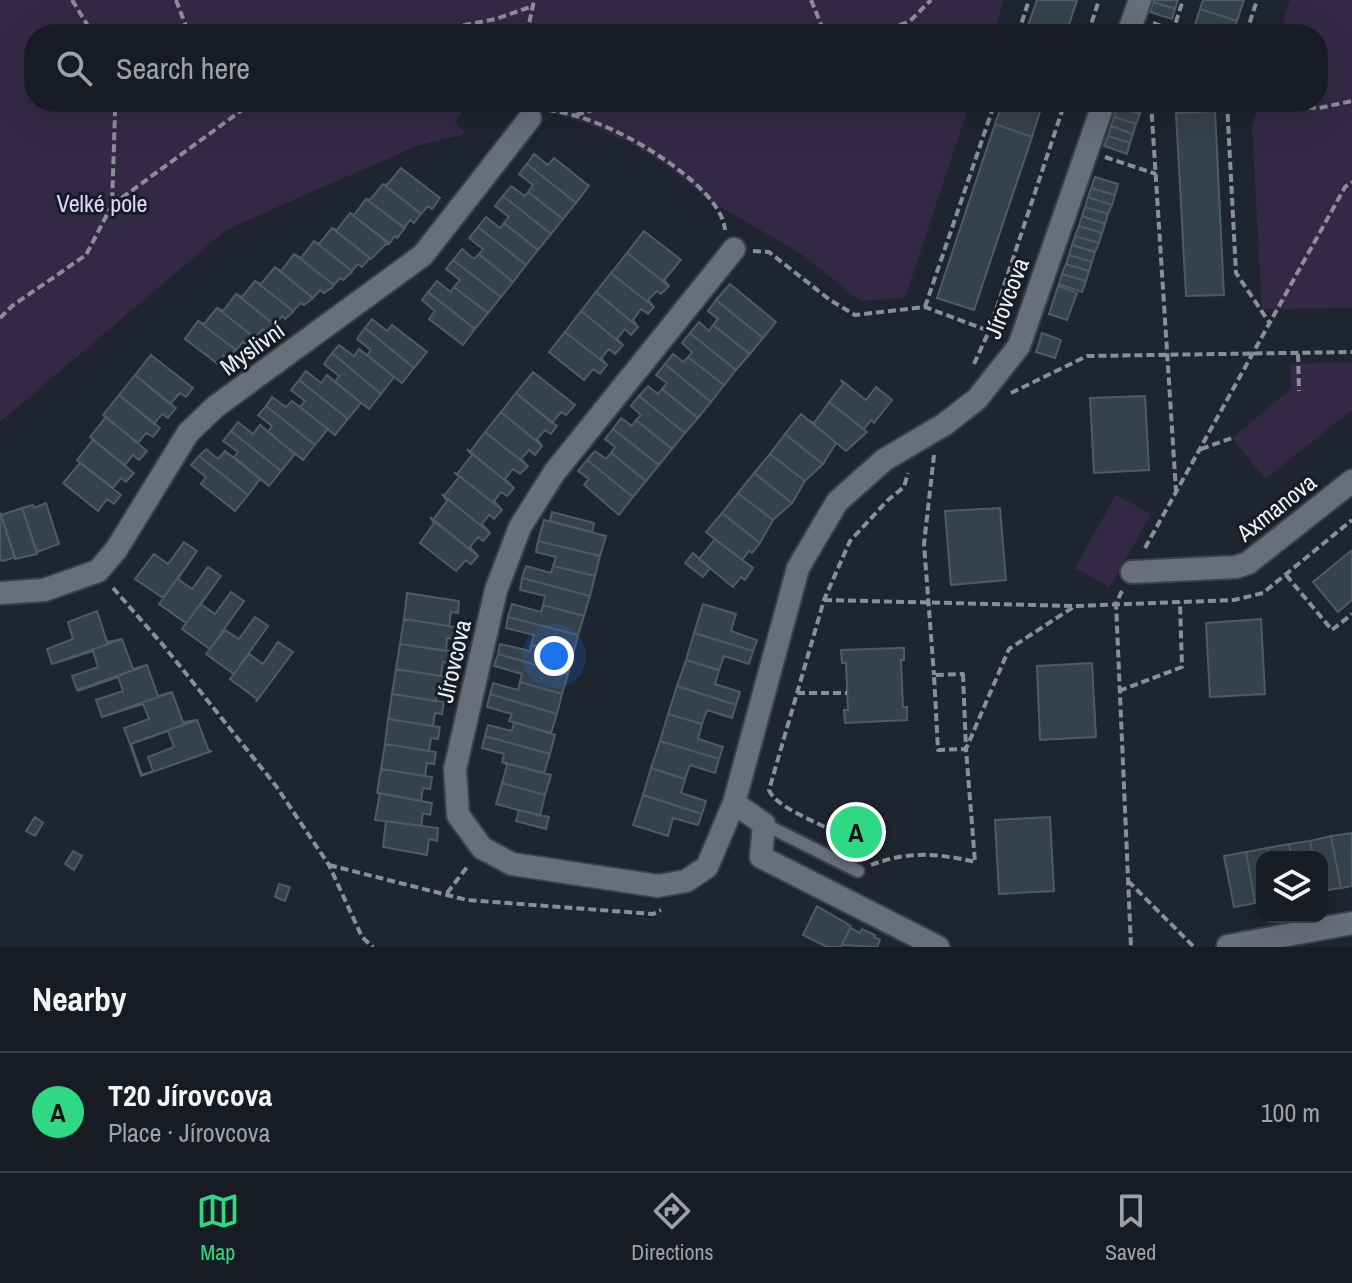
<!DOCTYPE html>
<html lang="en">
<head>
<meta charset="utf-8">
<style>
	body { margin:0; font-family:"Archivo Narrow",sans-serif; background:#242931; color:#f1f3f6 }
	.controls { position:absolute; right:24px; bottom:24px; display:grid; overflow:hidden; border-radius:16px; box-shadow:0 8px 32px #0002 }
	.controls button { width:72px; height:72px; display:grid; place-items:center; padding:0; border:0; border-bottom:2px solid #363a41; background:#171c24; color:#f1f3f6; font:40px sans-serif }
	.you { position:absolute; left:554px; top:656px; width:28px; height:28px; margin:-20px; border:6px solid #fff; border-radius:50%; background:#1a73e8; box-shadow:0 0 0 12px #1a73e833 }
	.badge { display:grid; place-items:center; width:52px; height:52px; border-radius:50%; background:#2fd883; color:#111; font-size:26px; font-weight:700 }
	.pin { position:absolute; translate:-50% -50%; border:4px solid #fff; box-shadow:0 2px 8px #0006 }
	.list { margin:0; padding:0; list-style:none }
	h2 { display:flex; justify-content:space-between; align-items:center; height:104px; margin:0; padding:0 32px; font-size:34px }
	h2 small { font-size:26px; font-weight:400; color:#9ea1a6 }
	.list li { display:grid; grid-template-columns:52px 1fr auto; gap:24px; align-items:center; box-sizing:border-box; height:120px; padding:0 32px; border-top:2px solid #363a41 }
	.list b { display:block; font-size:30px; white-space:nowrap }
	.list p { margin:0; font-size:26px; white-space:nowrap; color:#9ea1a6 }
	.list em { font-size:26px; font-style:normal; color:#9ea1a6 }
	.icon { flex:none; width:44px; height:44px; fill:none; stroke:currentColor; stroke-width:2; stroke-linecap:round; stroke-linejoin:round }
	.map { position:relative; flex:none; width:1352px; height:947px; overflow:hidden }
	.search { position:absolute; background:#171c24; box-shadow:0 8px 32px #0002; left:24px; right:24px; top:24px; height:88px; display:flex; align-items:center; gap:20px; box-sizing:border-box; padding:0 28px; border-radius:32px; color:#9ea1a6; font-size:30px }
	.sheet { height:224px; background:#171c24 }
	nav { display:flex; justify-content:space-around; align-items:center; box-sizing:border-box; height:112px; border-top:2px solid #363a41; background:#171c24; font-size:22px; color:#9ea1a6 }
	nav a { display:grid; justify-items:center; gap:4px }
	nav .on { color:#2fd883 }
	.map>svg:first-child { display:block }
	.green { fill:#342945 }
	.building { fill:#36424b; stroke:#4e5b64; stroke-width:2; fill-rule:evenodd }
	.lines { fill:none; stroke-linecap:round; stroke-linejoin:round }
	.service-casing { stroke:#3b4049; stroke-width:16 }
	.minor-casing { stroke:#3b4049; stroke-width:26 }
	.path { stroke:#898f98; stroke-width:4; stroke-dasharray:8 4; stroke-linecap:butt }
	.service { stroke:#676f7c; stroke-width:12 }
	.minor { stroke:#676f7c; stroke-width:22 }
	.labels { text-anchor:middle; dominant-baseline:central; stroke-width:6; stroke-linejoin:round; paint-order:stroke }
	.park-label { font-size:24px; fill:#e1d3fa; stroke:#161c26 }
	.street-label { font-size:24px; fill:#ebf0f7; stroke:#161c26 }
</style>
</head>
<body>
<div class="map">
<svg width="1352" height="947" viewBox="0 0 1352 947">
	<rect width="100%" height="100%" fill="#1f2530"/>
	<!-- green -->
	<path class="green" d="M0,0h1004l-11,34h-959v68h436l-15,19 10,13 -49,12 -190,84 -226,192z
		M1290,0h62v308l-90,1 -10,-183 7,-24h59v-68h-38z
		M521,102h449l-65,196 -45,3 -57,-46 -93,-54 -44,-36 -38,-23 -38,-17z
		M1352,362v48l-87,69 -33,-41 59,-49v-25z
		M1116,495l35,19 -41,73 -35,-19z"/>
	<!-- building -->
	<path class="building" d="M1037,0h40l-11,34h-41z
		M1154,0h24l-3,9 -22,-7z
		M1203,0h41l-7,21 -37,-12z
		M1153,2l22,7 -3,10 -22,-7z
		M1200,9l37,12 -5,13h-40z
		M1003,102h40l-11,35 -37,-13z
		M1119,102l24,3 -3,9 -23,-7z
		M1117,107l23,7 -4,10 -22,-7z
		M1215,111l9,184 -38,1 -10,-183z
		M1114,117l22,7 -3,10 -22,-8z
		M995,124l37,13 -58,173 -37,-12z
		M1111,126l22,8 -3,9 -22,-7z
		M1108,136l22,7 -3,11 -23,-8z
		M534,154l14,11 6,-7 35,28 -13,17 -49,-39z
		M527,164l49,39 -13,16 -35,-27 5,-7 -14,-11z
		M401,168l39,30 -8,11 -4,-3 -7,8 -38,-30 4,1z
		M1095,177l23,7 -3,11 -24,-7z
		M383,184l38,30 -7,9 -4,-3 -6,8 -38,-29 4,1z
		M511,186l14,10 3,-4 35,27 -12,15 -48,-38z
		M1091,188l24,7 -3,10 -24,-8z
		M503,196l48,38 -13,16 -34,-27 5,-6 -14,-11z
		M1088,197l24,8 -4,9 -23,-7z
		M366,199l39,29 -8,10 -2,-2 -6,8 -39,-31 4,2z
		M1085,207l23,7 -3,10 -23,-8z
		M350,213l38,29 -17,17 -39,-31 5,2z
		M1082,216l23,8 -3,9 -23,-7z
		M486,217l14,11 4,-5 34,27 -12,15 -48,-38z
		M1079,226l23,7 -3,10 -24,-7z
		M478,227l48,38 -13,17 -34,-28 4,-5 -14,-11z
		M332,228l38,30 -8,9 -4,-3 -6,7 -38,-30 5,3z
		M644,231l37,29 -17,20 5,6 -42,-33z
		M1075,236l24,7 -4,9 -23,-7z
		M314,241l38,30v1l-9,8 -3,-2 -6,7 -40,-31 7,4z
		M1072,245l23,7 -3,10 -23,-7z
		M462,249l12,10 5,-5 34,28 -12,15 -48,-37z
		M627,253l42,33 -8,8 -4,-3 -9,9 6,7 -43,-34z
		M294,254l40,31 -1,2 -9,6 -4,-3 -7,8 -38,-31 6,4z
		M1069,255l23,7 -3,9 -23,-7z
		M453,260l48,37 -13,16 -34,-26 6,-7 -14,-11z
		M1066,264l23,7 -3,10 -24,-7z
		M275,267l38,31 -9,7 -3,-2 -8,8 -38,-30 6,3z
		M611,273l43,34 -6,7 -7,-5 -8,11 5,7 -42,-35z
		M1062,274l24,7 -4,11 -23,-8z
		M255,281l38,30v1l-8,7 -3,-3 -7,9 -39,-31 6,3z
		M437,281l14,11 3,-5 34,26 -13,16 -47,-37z
		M730,284l46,38 -13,16 -47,-38z
		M1058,286l19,7 -10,27 -18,-6z
		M428,292l47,37 -12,16 -34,-26 6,-8 -13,-11z
		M596,292l42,35 -7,8 -6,-6 -8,10 6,6 -42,-34z
		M236,294l39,31 -1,1 -8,6 -3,-3 -8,9 -38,-30 6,3z
		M716,300l47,38 -13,16 -37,-29 5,-6 -10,-8z
		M217,308l38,30v1l-8,6 -4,-3 -7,8 -38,-29 6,3z
		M581,311l42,34 -8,9 -6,-5 -8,9 6,7 -42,-33z
		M372,319l15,12 5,-6 35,27 -13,16 -49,-40z
		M198,321l38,29 -1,1 -8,7 -3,-3 -6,9 -33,-25z
		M699,322l10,9 4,-6 37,29 -14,16 -46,-37z
		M365,328l49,40 -12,15 -35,-28 4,-5 -14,-11z
		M565,332l42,33 -7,9 -7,-5 -9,11 -35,-28z
		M690,333l46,37 -12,15 -36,-28 4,-5 -10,-9z
		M1042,333l19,7 -6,18 -19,-6z
		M339,345l15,11 5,-7 35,28 -13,17 -49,-41z
		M332,353l49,41 -12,15 -34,-27 4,-6 -15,-12z
		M673,354l10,8 5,-5 36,28 -13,17 -46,-38z
		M151,355l42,33 -7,9 -6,-4 -10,11 -35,-29z
		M665,364l46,38 -13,16 -36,-29 5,-6 -11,-8z
		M306,371l15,12 6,-8 34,28 -13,16 -49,-39z
		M533,372l42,33 -9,10 -5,-3 -9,11 -36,-30z
		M135,375l41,33 -8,10 -6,-4 -8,10 -35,-29z
		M299,380l49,39 -13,16 -35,-28 5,-6 -14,-11z
		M841,380l25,20 10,-13 16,13 -18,23 -3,-3 -7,9 -35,-27 14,-18z
		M648,386l10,8 4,-5 36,29 -13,15 -46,-37z
		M516,393l41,33 -6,8 -6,-4 -8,9 5,7 -41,-34z
		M119,395l41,33 -7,9 -7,-4 -8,10 -35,-28z
		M639,396l46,37 -13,16 -36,-29 5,-5 -10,-9z
		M1145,396l4,74 -55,3 -4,-75z
		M272,397l14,10 6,-6 36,28 -13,16 -49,-39z
		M829,402l38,30 -21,19 -36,-30 4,2z
		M266,406l49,39 -12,15 -35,-28 4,-6 -14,-11z
		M501,412l41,34 -7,9 -6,-5 -8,9 7,7 -43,-34z
		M801,414l35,29 -13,21 -38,-30z
		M106,417l41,34 -8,9 -6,-5 -8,10 -35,-28z
		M621,418l11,8 4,-6 36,29 -13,16 -46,-36z
		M238,422l15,12 7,-9 35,29 -14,17 -50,-40z
		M613,429l46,36 -13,16 -35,-28 4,-6 -10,-8z
		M231,431l50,40 -12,15 -35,-29 4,-5 -15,-11z
		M485,432l43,34 -8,8 -7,-5 -8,10 9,9 -44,-36z
		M785,434l38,30 -18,17 -35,-27z
		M93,440l41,33 -8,9 -5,-4 -8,10 -36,-28z
		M206,449l12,10 7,-8 35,28 -12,16 -49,-39z
		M467,449l47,39 -7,8 -6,-4 -7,9 8,9 -45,-36 15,-19z
		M595,451l11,8 5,-6 35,28 -13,16 -46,-37z
		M770,454l35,27 -13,22 -38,-30z
		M199,456l49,39 -13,16 -34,-27 5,-7 -15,-12z
		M587,460l46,37 -14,18 -35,-30 5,-6 -11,-8z
		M80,463l41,32 -7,9 -7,-5 -9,12 -35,-28z
		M454,472l48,38 -8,9 -5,-4 -7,9 8,9 -46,-37 15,-19z
		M754,473l38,30 -19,17 -35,-27z
		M738,493l35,27 -13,23 -38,-30z
		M442,494l48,39 -7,8 -5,-4 -8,10 8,9 -45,-36 14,-19z
		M46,503l13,41 -22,8 -15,-44 11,-3 1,3z
		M22,508l15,46 -22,5 -14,-44z
		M1000,508l6,72 -55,5 -6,-74z
		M0,512l15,45 -12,4 -3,-1z
		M552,512l42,11 -2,9 -42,-11z
		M722,513l38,30 -8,10 -3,-2 -7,9 -36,-28z
		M430,517l48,39 -7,8 -5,-4 -10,11 -36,-28 14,-20z
		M544,520l62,16 -6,20 -62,-15z
		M715,539l38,29 -8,12 -4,-3 -8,10 -34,-28z
		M538,541l62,15 -5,20 -42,-10 3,-9 -20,-5z
		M184,542l13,9 -34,47 -28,-19 19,-25 14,10z
		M1352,550v50l-14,12 -25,-30z
		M197,551l-19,28 14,10 16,-22 13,9 -35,47 -27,-19z
		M693,553l17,15 -7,9 -18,-14z
		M526,566l25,7 2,-7 42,10 -5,20 -68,-18z
		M221,576l-20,28 14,10 16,-22 13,9 -34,48 -28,-20z
		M522,578l68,18 -6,20 -41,-11 2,-9 -25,-6z
		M407,593l52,8 -1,12 -7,-1 -2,14 -45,-7z
		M512,604l29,8 2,-7 41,11 -6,19 -70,-18z
		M703,604l33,10 -5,17 26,9 -4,11 -59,-18z
		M97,611l10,31 15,-3 -70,25 -5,-15 26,-10 -5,-17z
		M255,617l13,9 -34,48 -28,-20 19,-24 14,9z
		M508,617l70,18 -5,19 -42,-9 3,-10 -28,-7z
		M404,619l52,8 -2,12 -7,-1 -1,13 -46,-7z
		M1261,619l4,75 -55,3 -4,-74z
		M694,633l59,18 -4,13 -25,-8 -5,14 -33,-10z
		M122,639l11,30 14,-4 -70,25 -5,-14 26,-9 -5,-16 -41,13z
		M278,642l15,10 -37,50 1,-3 -27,-20 19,-25 14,10z
		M400,644l51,7 -1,12 -7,-1 -2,14 -45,-7z
		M500,644l30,7 1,-6 42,9 -5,20 -70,-20z
		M900,648h4v12h-3l2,47h4v13l-62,3 -1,-13h4l-2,-47h-4l-1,-13z
		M498,654l70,20 -6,20 -42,-12 2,-8 -28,-8z
		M686,660l33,10 -4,14 25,8 -4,13 -59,-19z
		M1092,663l4,74 -56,3 -3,-74z
		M147,665l11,31 14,-4 -70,25 -6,-17 27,-9 -5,-14 -40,14z
		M396,669l51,8 -2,12 -7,-1 -2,13 -44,-7z
		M520,682l42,12 -5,20 -67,-20 3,-11 25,7z
		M677,686l59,19 -4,13 -25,-8 -5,14 -34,-10z
		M172,692l11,30 14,-2 -67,24 -6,-16 25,-9 -6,-15 -41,13z
		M392,694l52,8 -2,12 -7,-1 -2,13 -45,-7z
		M490,694l67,20 -6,19 -42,-12 3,-7 -25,-7z
		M668,714l34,10 -4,15 25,8 -4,12 -59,-18z
		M388,719l52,8 -2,12 -7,-1 -2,13 -44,-7z
		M197,720l12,31h3l-71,25 -11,-32zM168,731l6,16 -26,10 5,14 -11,4 -11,-31z
		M514,722l41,13 -5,19 -65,-18 3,-11 24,6z
		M485,736l65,18 -6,19 -42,-11 2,-8 -22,-6z
		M660,741l59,18 -4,14 -25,-8 -5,14 -34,-11z
		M385,744l51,8 -2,12 -7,-1 -2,13 -44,-7z
		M502,762l49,13 -6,20 -43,-12 5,-18z
		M651,768l34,11 -4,14 25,8 -4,13 -59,-19z
		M381,769l51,8 -2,12 -7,-1 -2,13 -44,-8z
		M502,783l43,12 -5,21 -44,-12z
		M380,793l52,10 -2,12 -7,-2 -2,13 -46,-6z
		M643,795l59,19 -4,11 -25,-7 -5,18 -35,-11z
		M519,810l30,7 -3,12 -30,-8z
		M35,817l8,6 -8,13 -9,-5z
		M852,817l20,12 -12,20 -21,-13z
		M1050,817l4,74 -55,3 -4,-74z
		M386,821l52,7 -1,13 -8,-2 -2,16 -44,-8z
		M1352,833v53l-11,2 -10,-52z
		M1331,836l10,52 -19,3v-34h-9l-3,-16z
		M1310,841l3,16h-22l-2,-13z
		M1289,844l2,13h-22l-2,-9z
		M1267,848l2,9h-7v45l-7,1 -9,-51z
		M73,851l9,5 -8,14 -9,-6z
		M1246,852l9,51 -21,4 -10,-51z
		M279,884l11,3 -5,14 -10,-4z
		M817,906l34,20 -10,21h-14l-24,-12z
		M850,928l10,5 2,-4 13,6 -1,2 6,3 -3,7 -35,-2z"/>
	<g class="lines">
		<defs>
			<path id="service" d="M764,824l94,47"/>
			<path id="minor" d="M1128,34l12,-34
				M734,249l-180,224 -34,54 -24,63 -41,179 3,46 24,33 30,16 146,22 28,-5 21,-14 27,-64 64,-235 39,-66 47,-42 61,-36 32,-25 42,-53 85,-244
				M1132,572l104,-5 12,-4 104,-82
				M0,593l44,-3 54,-19 18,-21 72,-117 27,-26 208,-152 107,-137
				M734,803l30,21 -3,33 177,90
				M1228,946l124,-23"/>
		</defs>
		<!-- service casing -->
		<use href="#service" class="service-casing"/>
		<!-- minor casing -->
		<use href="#minor" class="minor-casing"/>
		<!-- path -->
		<path class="path" d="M72,0l21,34
			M176,0l13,34
			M811,0l14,34
			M1153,23l21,7
			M416,34l80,-15 37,-13
			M527,34l7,-34
			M877,34l33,-13 21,-21
			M1018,34l11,-34
			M1088,34l11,-34
			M1172,34l11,-34
			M1246,34l11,-34
			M1151,102l25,389
			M1227,102l9,171 33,49
			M1152,108l86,-5 81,5 33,-7
			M548,110c22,3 44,10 65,20 33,15 109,61 112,100
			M576,115l43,-13
			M1105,157l51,17
			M112,205l141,-103
			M753,251l16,1 61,48 25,15 70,-8 64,24
			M925,307l70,-205
			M0,318l12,-12 74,-51 26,-50 3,-92 -2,-11
			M1298,354l1,37
			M974,364l15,-33 76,-229
			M1011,393l76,-37 265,-4
			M1201,449l31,-11
			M934,455l-10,89 10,131
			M1145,548l200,-361 7,-5
			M1286,575l46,55 20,-16
			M113,588l50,57 113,141 53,79 33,72 11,10
			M1122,591l-6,12 15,344
			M824,600l251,6 159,-6 29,-7 89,-73
			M963,674l3,75 -28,1 -4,-75z
			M1119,691l63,-24 -2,-65
			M797,693h50
			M835,832c-16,-9 -60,-25 -66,-42l55,-190 26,-59 38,-41 16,-13 4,-14
			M329,865l138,35 186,14 8,-4
			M871,865c36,-14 67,-12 104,-3l-9,-113 43,-100 66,-43
			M1128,881l66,66
			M447,893l21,-27"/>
		<!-- service -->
		<use href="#service" class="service"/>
		<!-- minor -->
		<use href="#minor" class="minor"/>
	</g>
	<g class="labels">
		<!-- park labels -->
		<g class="park-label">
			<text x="102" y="203">Velké pole</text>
		</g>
		<!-- street labels -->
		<g class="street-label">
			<text transform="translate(1006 298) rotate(-69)">Jírovcova</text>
			<text transform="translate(252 348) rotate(-36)">Myslivní</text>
			<text transform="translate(1276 507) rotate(-38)">Axmanova</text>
			<text transform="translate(453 661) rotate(-77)">Jírovcova</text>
		</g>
	</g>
</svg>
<div class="controls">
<button><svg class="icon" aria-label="layers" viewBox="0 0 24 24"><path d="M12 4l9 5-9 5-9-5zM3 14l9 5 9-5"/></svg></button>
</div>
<div class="you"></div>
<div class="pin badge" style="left:856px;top:832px">A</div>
<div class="search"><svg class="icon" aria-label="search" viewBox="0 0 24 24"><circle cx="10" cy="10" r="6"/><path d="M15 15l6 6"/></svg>Search here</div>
</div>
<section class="sheet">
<h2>Nearby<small></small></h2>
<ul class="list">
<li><span class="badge">A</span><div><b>T20 Jírovcova</b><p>Place · Jírovcova</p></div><em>100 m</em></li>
</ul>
</section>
<nav>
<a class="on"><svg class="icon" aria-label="map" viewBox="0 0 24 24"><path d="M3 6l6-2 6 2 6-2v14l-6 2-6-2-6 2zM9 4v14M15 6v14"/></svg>Map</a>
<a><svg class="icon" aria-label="directions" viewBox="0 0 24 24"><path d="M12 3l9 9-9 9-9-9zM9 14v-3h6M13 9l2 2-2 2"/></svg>Directions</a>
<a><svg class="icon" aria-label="saved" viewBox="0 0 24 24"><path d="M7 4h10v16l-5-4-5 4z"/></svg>Saved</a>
</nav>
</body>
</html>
